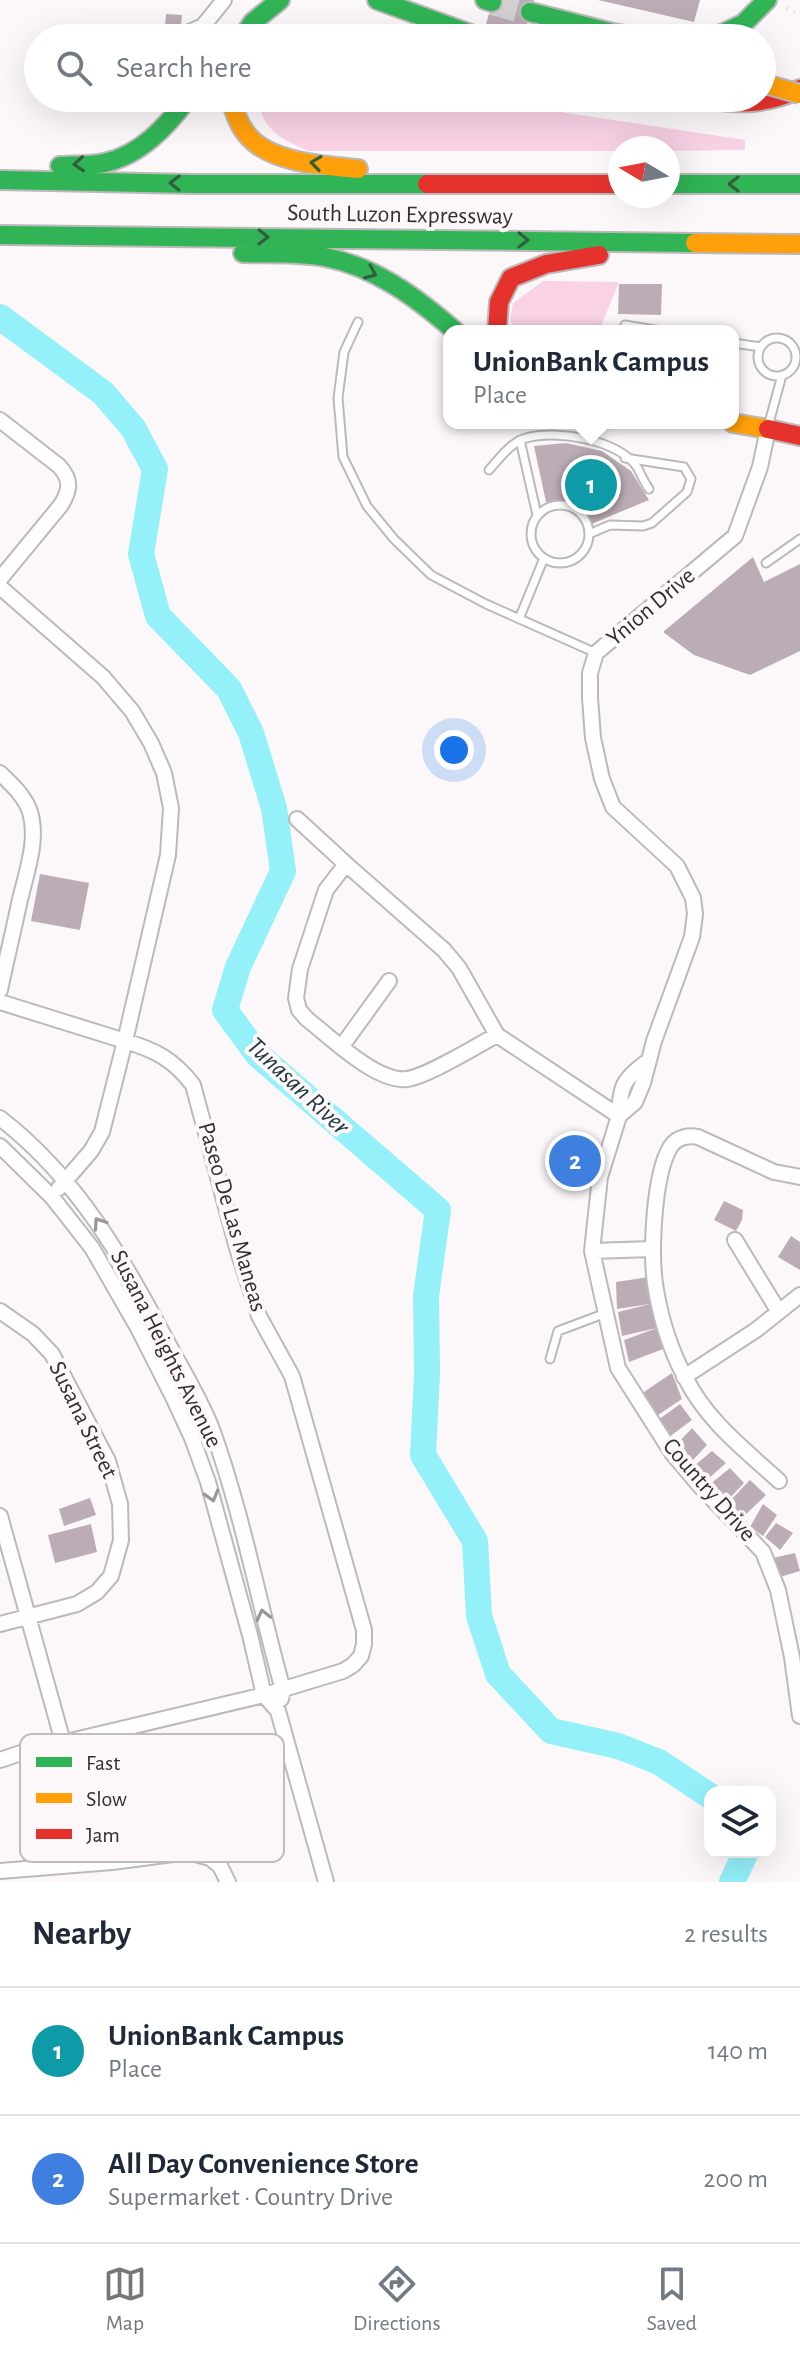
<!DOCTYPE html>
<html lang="en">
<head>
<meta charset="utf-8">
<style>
	body { margin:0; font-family:"Alegreya Sans",sans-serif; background:#f6f6f7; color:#1f2937 }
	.controls { position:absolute; right:24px; bottom:24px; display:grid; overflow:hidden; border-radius:16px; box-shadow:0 8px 32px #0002 }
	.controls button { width:72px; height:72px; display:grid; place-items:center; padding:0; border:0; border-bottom:2px solid #e0e1e3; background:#fff; color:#1f2937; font:40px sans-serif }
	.compass { position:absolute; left:608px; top:136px; width:72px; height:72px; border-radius:50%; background:#fff; box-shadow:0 8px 32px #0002; rotate:280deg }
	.you { position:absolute; left:454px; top:750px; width:28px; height:28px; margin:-20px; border:6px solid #fff; border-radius:50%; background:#1a73e8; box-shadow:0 0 0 12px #1a73e833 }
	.badge { display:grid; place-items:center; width:52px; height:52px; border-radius:50%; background:#787577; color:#fff; font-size:26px; font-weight:700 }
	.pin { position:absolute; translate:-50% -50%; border:4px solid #fff; box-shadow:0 2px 8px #0006 }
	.popup { position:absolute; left:443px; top:325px; width:296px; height:104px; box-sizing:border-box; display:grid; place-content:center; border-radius:16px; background:#fff; filter:drop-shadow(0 2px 6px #0005); font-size:26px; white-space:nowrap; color:#747a83 }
	.popup b { font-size:30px; color:#1f2937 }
	.popup::after { content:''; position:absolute; left:50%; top:100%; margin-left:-16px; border:16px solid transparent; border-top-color:#fff }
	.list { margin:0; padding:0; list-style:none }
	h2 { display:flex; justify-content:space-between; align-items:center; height:104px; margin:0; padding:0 32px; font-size:34px }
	h2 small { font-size:26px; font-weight:400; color:#747a83 }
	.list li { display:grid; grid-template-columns:52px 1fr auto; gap:24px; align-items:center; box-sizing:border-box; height:128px; padding:0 32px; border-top:2px solid #e0e1e3 }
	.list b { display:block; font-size:30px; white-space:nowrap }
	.list p { margin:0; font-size:26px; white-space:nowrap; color:#747a83 }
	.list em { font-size:26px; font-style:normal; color:#747a83 }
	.icon { flex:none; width:44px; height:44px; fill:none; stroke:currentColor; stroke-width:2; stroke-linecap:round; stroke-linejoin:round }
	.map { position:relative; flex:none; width:800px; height:1882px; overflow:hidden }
	.search { position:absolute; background:#fff; box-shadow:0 8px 32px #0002; left:24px; right:24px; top:24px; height:88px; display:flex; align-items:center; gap:20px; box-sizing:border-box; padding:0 28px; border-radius:44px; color:#747a83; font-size:30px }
	.sheet { height:360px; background:#fff }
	nav { display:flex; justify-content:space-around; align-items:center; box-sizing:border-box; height:112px; border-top:2px solid #e0e1e3; background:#fff; font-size:22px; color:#747a83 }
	nav a { display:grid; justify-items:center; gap:4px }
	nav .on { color:#787577 }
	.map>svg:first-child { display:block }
	.green { fill:#f9d2e6 }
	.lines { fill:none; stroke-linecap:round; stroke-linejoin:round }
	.river { stroke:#94f0f9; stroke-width:26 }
	.building { fill:#bcacb5 }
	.highway-tunnel { stroke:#d3d0d2; stroke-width:26; stroke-dasharray:26 13; stroke-linecap:butt }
	.lane-casing { stroke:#bcb9ba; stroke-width:11 }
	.street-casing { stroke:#bcb9ba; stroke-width:18 }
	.fast-casing { stroke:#bcb9ba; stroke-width:22 }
	.slow-casing { stroke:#bcb9ba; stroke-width:22 }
	.jam-casing { stroke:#bcb9ba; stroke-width:22 }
	.path { stroke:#e3e3e3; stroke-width:3; stroke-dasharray:2 6; stroke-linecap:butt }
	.lane { stroke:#fffefe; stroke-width:7 }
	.street { stroke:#fffefe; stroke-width:14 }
	.fast { stroke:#30b455; stroke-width:18 }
	.slow { stroke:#ff9f0a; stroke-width:18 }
	.jam { stroke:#e5322d; stroke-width:18 }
	.slow-bridge-casing { stroke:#bcb9ba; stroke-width:22; stroke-linecap:butt }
	.slow-bridge { stroke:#ff9f0a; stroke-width:18 }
	.oneway { stroke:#315e3d }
	.oneway2 { stroke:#989697 }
	.labels { text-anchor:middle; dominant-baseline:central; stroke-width:8; stroke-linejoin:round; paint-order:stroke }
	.street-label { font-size:24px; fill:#312f30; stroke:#fdf7fa }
	.water-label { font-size:26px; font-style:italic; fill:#22393b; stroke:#fdf7fa }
	.key { fill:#fdf7fa; stroke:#c0bbbd; stroke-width:2 }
	.key-label { font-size:22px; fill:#312f30 }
</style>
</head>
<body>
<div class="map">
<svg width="800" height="1882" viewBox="0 0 800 1882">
	<rect width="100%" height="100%" fill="#fcf8fa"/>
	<!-- green -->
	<path class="green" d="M258,98h211l276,42v10l-77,1v-3h-48v3h-312c-27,-12 -47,-22 -50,-53z
		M543,281l76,1 -20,49h-84l-5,-11 3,-17z"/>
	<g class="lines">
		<!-- river -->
		<path class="river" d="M0,317l103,76 30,35 22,41 -14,85 17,62 71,73 22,44 23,75 9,63 -45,96 -13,43 33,45 180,155 -12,86 1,77 -4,82 52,86 4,75 19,58 53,57 67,15 41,16 51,34
			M732,1882l14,-30"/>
	</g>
	<!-- building -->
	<path class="building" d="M493,0h41l-11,38h-41z
		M598,0h102l-6,22z
		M166,14l16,1 -1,12 -16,-1z
		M619,284h43l-1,31 -43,-1z
		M566,443l36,8 29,20 18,29 -60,25 -3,-9 -13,-13 -9,-3 -18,2 -12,-56z
		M753,557l11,25 36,-18v87l-50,24 -56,-20 -31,-23z
		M40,874l49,9 -9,47 -49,-9z
		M567,1141l20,6 -8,33 -20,-4z
		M724,1201l19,9 -1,10 -6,11 -22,-11z
		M791,1236l9,6v28l-22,-13z
		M649,1277l8,51 -35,8 -4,-24 32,-8 -33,5 -1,-27z
		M657,1328l6,21 -34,13 -5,-22z
		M672,1373l10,26 -27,18 -14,-23z
		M680,1404l12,16 -23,17 -11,-17z
		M692,1428l15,17 -16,17 -17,-15z
		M712,1451l14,12 -18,16 -14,-13z
		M730,1468l14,15 -17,18 -18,-16z
		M750,1480l16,15 -23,22 -15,-14z
		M90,1498l6,17 -32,11 -5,-17z
		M763,1504l14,11 -14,21 -13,-9z
		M776,1523l17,10 -13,17 -15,-13z
		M91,1524l6,28 -42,11 -7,-28z
		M795,1553l5,18 -20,6 -7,-19z"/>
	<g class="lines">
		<!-- highway-tunnel -->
		<path class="highway-tunnel" d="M492,2l38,10"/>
		<defs>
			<path id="lane" d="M358,322l-14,30 -6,46 5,59 24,49 27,33 37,36 55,29 110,49
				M625,325l36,6
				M758 357a19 19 0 1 1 38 0a19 19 0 1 1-38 0Z
				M733,343l28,4
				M769,423l13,-48
				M520,440l17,75
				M489,470c10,-11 22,-28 37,-32 31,-9 92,2 111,29 4,7 7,15 12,22
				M531 534a29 29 0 1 1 58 0a29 29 0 1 1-58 0Z
				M589,534l21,-9 33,1 9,-3 35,-31 4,-13 -7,-12 -59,-9
				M766,563l34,-24
				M519,619l25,-61
				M550,1359l8,-28 48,-18"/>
			<path id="street" d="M185,34l18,-8 21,-26
				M0,420l59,46c13,14 11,24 2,39l-61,74
				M768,429l-8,38 -25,69 -139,117 -6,20v25l3,40 9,41 11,28 64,59 16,32 2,16 -3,23 -38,104 -11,42 -8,19 -16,14 -19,61 -8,74 26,117 54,85 27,32 64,67 15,38 14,67 8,59
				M0,587l103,90 29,34 19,32 13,30 7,35 -3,47 -43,186c30,9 48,18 68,44l44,163 22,68 33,60 72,254v14l-3,12 -8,9 -10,6 -79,24 -240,57 -24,8
				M0,773c12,12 25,23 30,39 9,29 -5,64 -11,92 -6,29 -13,57 -19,86
				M297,819l49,45
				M0,1002l125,39 -23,91 -11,19 -32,37
				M497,1035c-21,11 -69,41 -90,44 -30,4 -77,-42 -100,-60l-8,-9 -3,-12 4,-29 26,-79 20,-26 98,86 15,18 38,67 122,81
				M342,1046l47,-65
				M619,1116c1,-30 4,-37 29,-55
				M0,1118c79,61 123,142 169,227 15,28 33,57 44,87 30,84 46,172 70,258l-2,9
				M0,1146l52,51 40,51 46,80 35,69 19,41 16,44 42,153 14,60 14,16 48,171
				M735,1240l44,72
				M592,1251l60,-2
				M0,1311l33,23 19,20 56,107 12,43 1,36 -10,36 -14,16 -20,12 -77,20
				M684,1377l72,-47 44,-35
				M779,1481c-35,-32 -73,-61 -94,-104 -14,-26 -24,-58 -29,-87 -6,-33 -3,-116 15,-144 6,-9 18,-11 27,-9l76,35 26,5
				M0,1516l63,226
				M0,1871l112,-9 76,-10 22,6 10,8 8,16"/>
			<path id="fast" d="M377,0l105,38
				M485,0l7,2
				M530,12l83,21 31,5
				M242,38l11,-16 27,-22
				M713,38l30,-14 24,-24
				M60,166c15,-1 30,0 44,-3 37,-8 63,-37 84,-65
				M0,180l193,4h234
				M668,184h132
				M0,235l695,8
				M243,253c27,1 55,-1 82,4 51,10 92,41 130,74"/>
			<path id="slow" d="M230,98c5,14 9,29 20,40 23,25 76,28 108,31
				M695,243l105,1
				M733,423l35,6"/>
			<path id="jam" d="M706,98c34,8 62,5 94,-9
				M427,184h193
				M497,331l2,-29 12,-24 35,-14 53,-9
				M768,429l32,7"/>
		</defs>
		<!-- lane casing -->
		<use href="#lane" class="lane-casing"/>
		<!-- street casing -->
		<use href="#street" class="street-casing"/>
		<!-- fast casing -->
		<use href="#fast" class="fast-casing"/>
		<!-- slow casing -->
		<use href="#slow" class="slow-casing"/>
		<!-- jam casing -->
		<use href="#jam" class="jam-casing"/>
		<!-- path -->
		<path class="path" d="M786,8l14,6"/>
		<!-- lane -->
		<use href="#lane" class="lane"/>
		<!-- street -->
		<use href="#street" class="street"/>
		<!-- fast -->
		<use href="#fast" class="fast"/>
		<!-- slow -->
		<use href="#slow" class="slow"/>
		<!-- jam -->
		<use href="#jam" class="jam"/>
		<defs>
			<path id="slow-bridge" d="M762,83l38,11"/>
		</defs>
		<!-- slow-bridge casing -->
		<use href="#slow-bridge" class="slow-bridge-casing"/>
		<!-- slow-bridge -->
		<use href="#slow-bridge" class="slow-bridge"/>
	</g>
	<!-- one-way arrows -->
	<defs><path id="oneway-chevron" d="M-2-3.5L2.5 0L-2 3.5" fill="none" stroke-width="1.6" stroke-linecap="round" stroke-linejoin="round" transform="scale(2)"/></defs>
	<g class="oneway">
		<use href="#oneway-chevron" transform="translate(316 163) rotate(-172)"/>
		<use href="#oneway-chevron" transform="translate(79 164) rotate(176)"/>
		<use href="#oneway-chevron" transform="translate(175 183) rotate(-179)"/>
		<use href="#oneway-chevron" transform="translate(734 184) rotate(180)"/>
		<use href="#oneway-chevron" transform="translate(263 237) rotate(1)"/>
		<use href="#oneway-chevron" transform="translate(523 240) rotate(1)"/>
		<use href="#oneway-chevron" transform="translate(371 273) rotate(23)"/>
	</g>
	<g class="oneway2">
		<use href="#oneway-chevron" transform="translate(99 1223) rotate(-124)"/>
		<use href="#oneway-chevron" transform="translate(212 1496) rotate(74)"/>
		<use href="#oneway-chevron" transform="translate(263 1615) rotate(-103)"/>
	</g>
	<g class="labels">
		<!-- street labels -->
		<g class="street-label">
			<text transform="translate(400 215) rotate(1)">South Luzon Expressway</text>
			<text transform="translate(651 607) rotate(-40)">Ynion Drive</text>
			<text transform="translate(232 1217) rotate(74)">Paseo De Las Maneas</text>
			<text transform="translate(166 1349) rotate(63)">Susana Heights Avenue</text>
			<text transform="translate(83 1420) rotate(64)">Susana Street</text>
			<text transform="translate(709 1490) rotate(49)">Country Drive</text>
		</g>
		<!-- water labels -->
		<g class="water-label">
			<text transform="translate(298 1086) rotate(43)">Tunasan River</text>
		</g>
	</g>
	<!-- legend -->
	<rect x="20" y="1734" width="264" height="128" rx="12" class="key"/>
	<rect x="36" y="1757" width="36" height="10" fill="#30b455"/>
	<rect x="36" y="1793" width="36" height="10" fill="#ff9f0a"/>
	<rect x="36" y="1829" width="36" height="10" fill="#e5322d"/>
	<g class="key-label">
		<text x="86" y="1770">Fast</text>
		<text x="86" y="1806">Slow</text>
		<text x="86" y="1842">Jam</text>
	</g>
</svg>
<div class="controls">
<button><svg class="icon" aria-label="layers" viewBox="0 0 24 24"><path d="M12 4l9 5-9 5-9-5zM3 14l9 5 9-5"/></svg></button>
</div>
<svg class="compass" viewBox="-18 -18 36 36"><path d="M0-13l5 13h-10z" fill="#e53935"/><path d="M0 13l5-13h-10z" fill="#747a83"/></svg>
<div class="you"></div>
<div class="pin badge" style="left:591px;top:485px;background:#0f9aa8">1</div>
<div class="popup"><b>UnionBank Campus</b>Place</div>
<div class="pin badge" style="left:575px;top:1161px;background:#3f7fe0">2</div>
<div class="search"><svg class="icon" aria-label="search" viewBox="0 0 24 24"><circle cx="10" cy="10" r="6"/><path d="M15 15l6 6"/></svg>Search here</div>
</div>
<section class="sheet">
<h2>Nearby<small>2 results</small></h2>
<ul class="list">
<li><span class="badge" style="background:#0f9aa8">1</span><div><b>UnionBank Campus</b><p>Place</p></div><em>140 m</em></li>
<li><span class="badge" style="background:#3f7fe0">2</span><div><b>All Day Convenience Store</b><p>Supermarket · Country Drive</p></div><em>200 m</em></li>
</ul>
</section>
<nav>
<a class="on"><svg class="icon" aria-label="map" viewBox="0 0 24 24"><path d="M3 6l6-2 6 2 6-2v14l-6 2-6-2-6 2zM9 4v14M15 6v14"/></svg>Map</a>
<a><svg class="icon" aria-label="directions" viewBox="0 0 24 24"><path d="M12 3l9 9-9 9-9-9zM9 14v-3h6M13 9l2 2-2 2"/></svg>Directions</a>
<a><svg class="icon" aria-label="saved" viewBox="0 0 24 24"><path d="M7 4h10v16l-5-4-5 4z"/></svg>Saved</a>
</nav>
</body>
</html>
